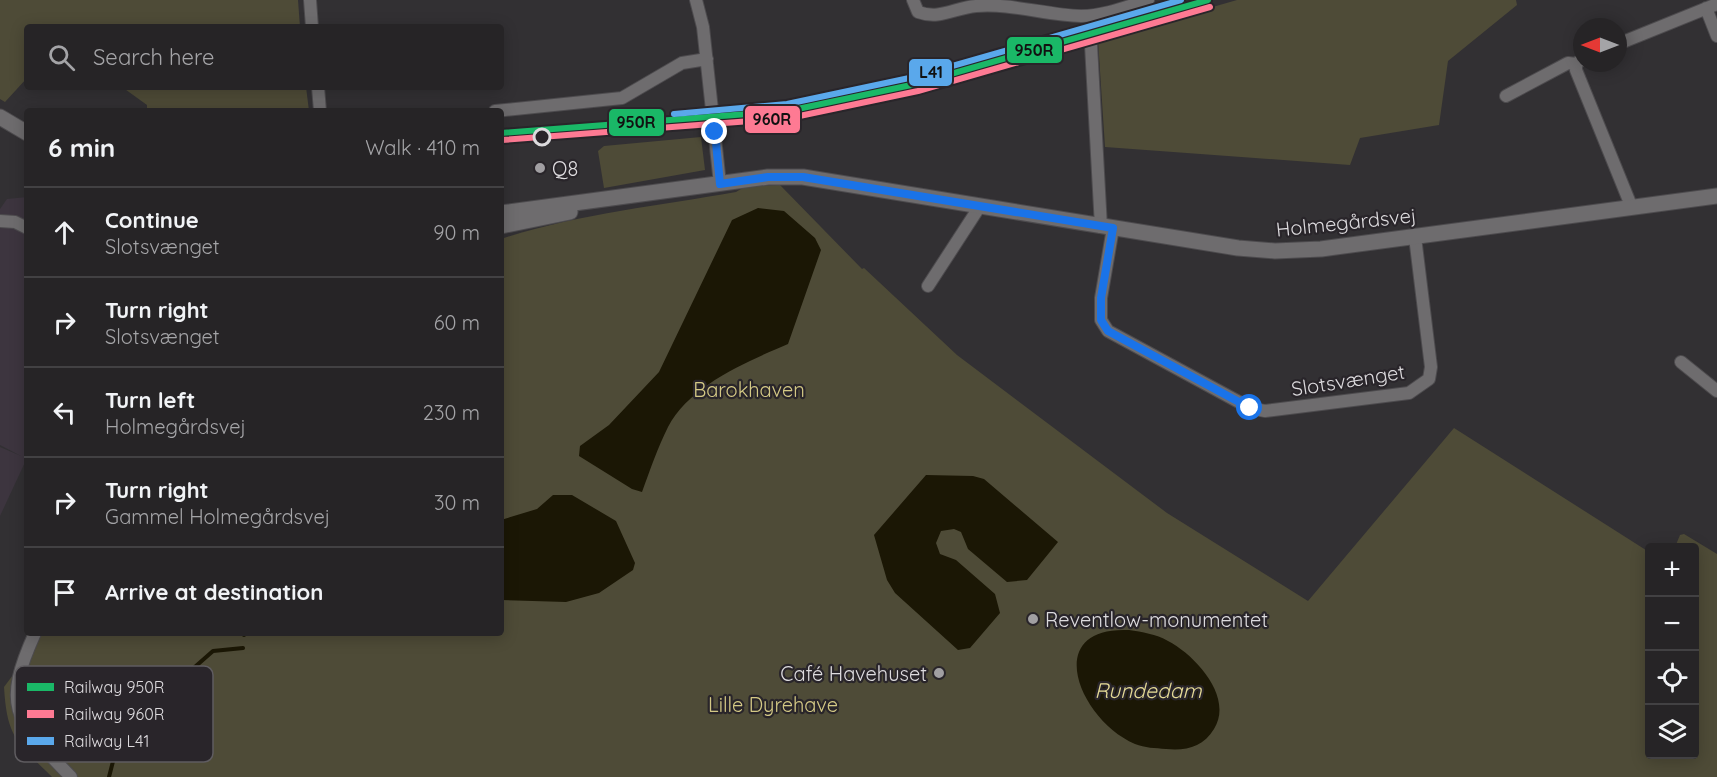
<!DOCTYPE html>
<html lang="en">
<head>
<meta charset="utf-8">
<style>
	body { margin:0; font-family:Quicksand,sans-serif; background:#323032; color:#f1f3f6 }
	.controls { position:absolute; right:18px; bottom:18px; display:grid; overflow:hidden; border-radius:6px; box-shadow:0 3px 15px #0003 }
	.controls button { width:54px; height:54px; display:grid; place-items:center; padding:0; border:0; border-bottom:2px solid #424143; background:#262426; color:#f1f3f6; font:30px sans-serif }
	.compass { position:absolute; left:1573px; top:18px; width:54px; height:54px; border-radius:50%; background:#262426; box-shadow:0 3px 15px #0003; rotate:270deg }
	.stop { position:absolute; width:18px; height:18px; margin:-14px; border:4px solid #1a73e8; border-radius:50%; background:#fff }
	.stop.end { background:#1a73e8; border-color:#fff; box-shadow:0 2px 6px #0008 }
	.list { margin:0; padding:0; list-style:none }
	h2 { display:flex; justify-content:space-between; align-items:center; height:78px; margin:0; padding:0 24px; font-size:26px }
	h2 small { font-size:20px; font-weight:400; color:#a4a4a7 }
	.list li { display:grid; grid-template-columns:39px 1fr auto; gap:18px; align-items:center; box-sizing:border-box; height:90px; padding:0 24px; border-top:2px solid #424143 }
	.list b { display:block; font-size:22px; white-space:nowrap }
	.list p { margin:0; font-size:20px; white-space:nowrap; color:#a4a4a7 }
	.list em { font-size:20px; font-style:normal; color:#a4a4a7 }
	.icon { flex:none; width:33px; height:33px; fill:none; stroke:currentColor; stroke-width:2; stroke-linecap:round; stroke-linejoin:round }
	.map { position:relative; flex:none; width:1717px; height:777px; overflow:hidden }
	.search { position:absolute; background:#262426; box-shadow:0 3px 15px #0003; left:24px; top:24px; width:480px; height:66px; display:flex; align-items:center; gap:15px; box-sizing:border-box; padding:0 21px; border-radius:6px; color:#a4a4a7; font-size:22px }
	.panel { position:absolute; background:#262426; box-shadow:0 3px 15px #0003; left:24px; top:108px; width:480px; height:528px; border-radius:6px }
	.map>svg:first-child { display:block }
	.built { fill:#3d353f }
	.green { fill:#4e4b37 }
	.water { fill:#1b1705 }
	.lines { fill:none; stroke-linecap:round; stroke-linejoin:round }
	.stream { stroke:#1b1705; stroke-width:4 }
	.minor-casing { stroke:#4d4b4e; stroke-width:14 }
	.tertiary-casing { stroke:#4d4b4e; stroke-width:17 }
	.minor { stroke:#6e6c6e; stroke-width:12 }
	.tertiary { stroke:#6e6c6e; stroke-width:15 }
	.rail-1-casing { stroke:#29252a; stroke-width:10 }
	.rail-2-casing { stroke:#29252a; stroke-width:10 }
	.rail-3-casing { stroke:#29252a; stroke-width:10 }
	.rail-1 { stroke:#1ab867; stroke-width:6 }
	.rail-2 { stroke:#fe7a93; stroke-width:6 }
	.rail-3 { stroke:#5aa8eb; stroke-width:6 }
	.route { stroke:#1a73e8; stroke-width:8 }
	.stop-dot { fill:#29252a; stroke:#dddbde; stroke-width:3 }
	.poi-dot { fill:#a19fa2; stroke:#29252a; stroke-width:2 }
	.labels { text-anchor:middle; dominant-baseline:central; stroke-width:4.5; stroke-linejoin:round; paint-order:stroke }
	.poi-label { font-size:20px; fill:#dddbde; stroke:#29252a; text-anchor:start }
	.street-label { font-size:20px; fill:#dddbde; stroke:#29252a }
	.park-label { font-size:20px; fill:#d4c985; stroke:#29252a }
	.water-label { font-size:21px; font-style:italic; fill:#e5da96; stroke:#29252a }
	.key { fill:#29252a; stroke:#5f5c60; stroke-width:1.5 }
	.key-label { font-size:16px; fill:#dddbde }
	.line-badge { stroke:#29252a; stroke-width:2 }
	.pale-badge-label { font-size:16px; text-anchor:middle; font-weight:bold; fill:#111 }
</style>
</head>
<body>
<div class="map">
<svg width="1717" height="777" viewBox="0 0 1717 777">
	<rect width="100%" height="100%" fill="#323033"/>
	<!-- built -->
	<path class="built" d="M27,197v261l-27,58v-69l21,9 -21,-11v-236l7,-10z"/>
	<!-- green -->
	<path class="green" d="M0,0h298l2,27h-273v51l-22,24 -5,-3z
		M1237,0h279l1,5 -69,56 -9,64 -79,13 -10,27 -245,-18 -7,-107z
		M122,87h184l3,24h-162v-6z
		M701,137l4,33 -101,18 -6,-37 6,-5z
		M780,185l82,84 2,-1 93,87 210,158 141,88 146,-173 195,124 1,202h44v-206l-19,-1 5,-12 4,-1 33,20v223h-1665c-35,-35 -45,-39 -48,-90l21,-28 15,-26h461v-394c76,-25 157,-33 235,-47l10,-6z"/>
	<!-- water -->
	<path class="water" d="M758,208l26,3 31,27 6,12 -33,94c-42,18 -98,41 -120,83 -10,20 -18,43 -26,65l-10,-3 -53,-33 1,-10 29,-21 50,-53 73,-152z
		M926,475l47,1 11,3 74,63 -31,38 -20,2 -39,-33 -7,-17 -7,-3 -13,2 -5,12 4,11 16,6 39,34 5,19 -30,35 -12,2 -63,-57 -8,-13 -13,-45z
		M553,495h19l44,26 19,42 -2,7 -34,23 -33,9 -65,-2v-80l36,-11z
		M1129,630c13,2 27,4 39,11 27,14 66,56 46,88 -11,18 -28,22 -48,20 -11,-1 -21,-1 -31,-5 -55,-23 -95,-118 -6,-114z"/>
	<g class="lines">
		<!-- stream -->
		<path class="stream" d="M310,633h3
			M244,635v-2
			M155,702l58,-51 30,-3
			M109,777l12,-47 25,-19"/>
		<defs>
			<path id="minor" d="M310,0l2,27
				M696,0l7,27 17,157
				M913,0l5,12c22,8 36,-4 58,-6 35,-3 70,9 105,10 23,0 45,-9 67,-16
				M1706,8l11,28
				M1618,44l99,-40
				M1091,45l10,182
				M1582,59l-6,5v6l56,138
				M318,87l2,24
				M1506,96l62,-33 8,1
				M495,111l127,-13 60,-35 25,-4
				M0,221l15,1 12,6
				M1113,228l-12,70v22l7,11 142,77 15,3 144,-18 20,-14 2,-12 -16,-130
				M928,286l52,-80
				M1681,362l36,29
				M35,633c-35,77 -18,88 36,144"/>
			<path id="tertiary" d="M0,117l27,16
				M501,213l267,-36h35l435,71 37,3 46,-2 396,-53
				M501,226l69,-14"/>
		</defs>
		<!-- minor casing -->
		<use href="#minor" class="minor-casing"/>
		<!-- tertiary casing -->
		<use href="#tertiary" class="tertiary-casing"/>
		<!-- minor -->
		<use href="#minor" class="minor"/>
		<!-- tertiary -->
		<use href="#tertiary" class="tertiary"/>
		<defs>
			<path id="rail-1" d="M501,133l287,-22 128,-27 292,-84"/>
			<path id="rail-2" d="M502,140l288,-22 128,-27 292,-84"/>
			<path id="rail-3" d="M674,114l113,-10 127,-27 267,-77"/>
		</defs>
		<!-- rail-1 casing -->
		<use href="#rail-1" class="rail-1-casing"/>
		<!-- rail-2 casing -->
		<use href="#rail-2" class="rail-2-casing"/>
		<!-- rail-3 casing -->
		<use href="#rail-3" class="rail-3-casing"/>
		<!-- rail-1 -->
		<use href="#rail-1" class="rail-1"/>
		<!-- rail-2 -->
		<use href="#rail-2" class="rail-2"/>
		<!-- rail-3 -->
		<use href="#rail-3" class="rail-3"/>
	</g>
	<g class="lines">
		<!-- route -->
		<path class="route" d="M715,132l5,52 48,-7h35l310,51 -12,70v22l7,11 142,77"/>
	</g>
	<!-- markers -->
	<circle class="stop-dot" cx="542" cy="137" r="8"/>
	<g class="poi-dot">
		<circle cx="540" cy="168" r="6"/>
		<circle cx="1033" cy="619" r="6"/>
		<circle cx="939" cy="673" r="6"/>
	</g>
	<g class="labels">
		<!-- poi labels -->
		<g class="poi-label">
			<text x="552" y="168">Q8</text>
			<text x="1045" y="619">Reventlow-monumentet</text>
			<text x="927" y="673" text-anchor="end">Café Havehuset</text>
		</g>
		<!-- street labels -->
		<g class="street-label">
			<text transform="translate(1346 222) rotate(-6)">Holmegårdsvej</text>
			<text transform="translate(1348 380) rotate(-9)">Slotsvænget</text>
		</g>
		<!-- park labels -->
		<g class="park-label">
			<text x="749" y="389">Barokhaven</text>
			<text x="773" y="704">Lille Dyrehave</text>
		</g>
		<!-- water labels -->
		<g class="water-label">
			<text x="1148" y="690">Rundedam</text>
		</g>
	</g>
	<!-- legend -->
	<rect x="15" y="666" width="198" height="96" rx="9" class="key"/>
	<rect x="27" y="683" width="27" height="8" fill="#1ab867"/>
	<rect x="27" y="710" width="27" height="8" fill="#fe7a93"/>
	<rect x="27" y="737" width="27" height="8" fill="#5aa8eb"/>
	<g class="key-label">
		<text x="64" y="693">Railway 950R</text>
		<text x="64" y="720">Railway 960R</text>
		<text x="64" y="747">Railway L41</text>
	</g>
	<g class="line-badge">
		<rect x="1006" y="36" width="57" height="28" rx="6" fill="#1ab867"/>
		<rect x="908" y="58" width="45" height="29" rx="6" fill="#5aa8eb"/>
		<rect x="744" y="105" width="57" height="29" rx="6" fill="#fe7a93"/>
		<rect x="608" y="108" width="57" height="29" rx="6" fill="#1ab867"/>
	</g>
	<g class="pale-badge-label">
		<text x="1034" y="56">950R</text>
		<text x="931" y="78">L41</text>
		<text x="772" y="125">960R</text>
		<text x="636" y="128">950R</text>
	</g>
</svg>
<div class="controls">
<button>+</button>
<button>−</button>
<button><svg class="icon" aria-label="locate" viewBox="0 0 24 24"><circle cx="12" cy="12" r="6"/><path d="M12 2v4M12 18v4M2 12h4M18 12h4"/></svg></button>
<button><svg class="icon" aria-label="layers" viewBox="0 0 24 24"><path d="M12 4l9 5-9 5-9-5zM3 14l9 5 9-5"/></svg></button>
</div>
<svg class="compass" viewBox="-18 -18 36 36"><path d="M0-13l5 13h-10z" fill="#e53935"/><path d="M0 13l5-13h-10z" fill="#a4a4a7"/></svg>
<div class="stop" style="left:1250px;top:408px"></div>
<div class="stop end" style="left:715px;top:132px"></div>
<div class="search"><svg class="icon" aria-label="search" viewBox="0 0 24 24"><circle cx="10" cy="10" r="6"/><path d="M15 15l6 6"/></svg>Search here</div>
<section class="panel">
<h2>6 min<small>Walk · 410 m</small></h2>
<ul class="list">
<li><svg class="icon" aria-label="ahead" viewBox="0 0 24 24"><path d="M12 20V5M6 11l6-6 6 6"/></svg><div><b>Continue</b><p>Slotsvænget</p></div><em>90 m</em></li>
<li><svg class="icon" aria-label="right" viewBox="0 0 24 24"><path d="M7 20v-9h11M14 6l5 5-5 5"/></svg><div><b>Turn right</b><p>Slotsvænget</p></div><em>60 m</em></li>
<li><svg class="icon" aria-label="left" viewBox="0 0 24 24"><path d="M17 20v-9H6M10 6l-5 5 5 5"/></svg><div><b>Turn left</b><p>Holmegårdsvej</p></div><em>230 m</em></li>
<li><svg class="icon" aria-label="right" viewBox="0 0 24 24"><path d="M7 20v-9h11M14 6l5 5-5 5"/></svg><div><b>Turn right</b><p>Gammel Holmegårdsvej</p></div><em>30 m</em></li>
<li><svg class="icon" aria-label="arrive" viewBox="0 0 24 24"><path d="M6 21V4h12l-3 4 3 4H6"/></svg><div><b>Arrive at destination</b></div></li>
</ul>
</section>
</div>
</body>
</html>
